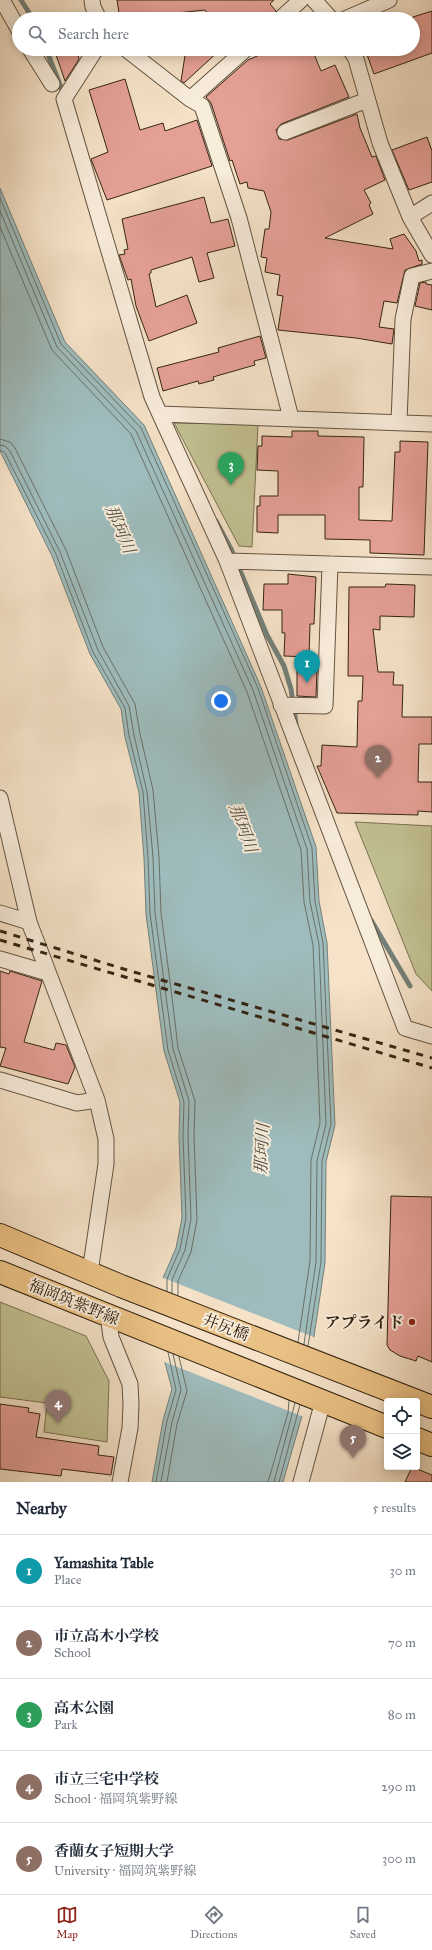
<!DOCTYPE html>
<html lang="en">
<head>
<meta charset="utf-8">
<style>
	body { margin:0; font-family:"IM FELL Great Primer","Noto Serif JP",serif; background:#f6f6f7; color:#1f2937 }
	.controls { position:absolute; right:12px; bottom:12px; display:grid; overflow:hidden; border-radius:4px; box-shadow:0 2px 10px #0003 }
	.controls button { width:36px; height:36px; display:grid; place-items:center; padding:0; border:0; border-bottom:1px solid #e0e1e3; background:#fff; color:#1f2937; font:20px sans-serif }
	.you { position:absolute; left:221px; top:701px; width:14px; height:14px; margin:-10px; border:3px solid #fff; border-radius:50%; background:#1a73e8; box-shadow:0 0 0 6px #1a73e833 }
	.badge { display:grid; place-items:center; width:26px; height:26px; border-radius:50%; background:#8f2418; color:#fff; font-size:13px; font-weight:700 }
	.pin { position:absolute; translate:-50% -33px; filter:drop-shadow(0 1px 2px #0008) }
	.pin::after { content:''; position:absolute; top:21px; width:14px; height:12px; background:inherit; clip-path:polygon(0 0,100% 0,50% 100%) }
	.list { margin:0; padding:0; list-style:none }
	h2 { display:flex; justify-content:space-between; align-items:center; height:52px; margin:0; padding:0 16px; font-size:17px }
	h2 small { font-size:13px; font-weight:400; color:#747a83 }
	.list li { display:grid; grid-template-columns:26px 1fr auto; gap:12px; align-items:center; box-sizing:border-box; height:72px; padding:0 16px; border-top:1px solid #e0e1e3 }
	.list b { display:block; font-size:15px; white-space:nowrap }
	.list p { margin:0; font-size:13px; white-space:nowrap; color:#747a83 }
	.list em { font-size:13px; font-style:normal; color:#747a83 }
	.icon { flex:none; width:22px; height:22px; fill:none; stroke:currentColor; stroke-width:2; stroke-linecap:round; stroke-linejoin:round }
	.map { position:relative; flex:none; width:432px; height:1482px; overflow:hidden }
	.search { position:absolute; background:#fff; box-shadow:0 2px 10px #0003; left:12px; right:12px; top:12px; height:44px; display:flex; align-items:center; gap:10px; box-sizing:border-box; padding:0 14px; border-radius:22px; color:#747a83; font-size:15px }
	.sheet { height:412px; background:#fff }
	nav { display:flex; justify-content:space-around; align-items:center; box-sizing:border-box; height:56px; border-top:1px solid #e0e1e3; background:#fff; font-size:11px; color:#747a83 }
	nav a { display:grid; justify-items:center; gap:2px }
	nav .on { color:#8f2418 }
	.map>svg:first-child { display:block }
	.green { fill:#c2c192; stroke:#7b7352 }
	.water { fill:#9ebcbd; stroke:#748079 }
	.pier { fill:#f5e2c8 }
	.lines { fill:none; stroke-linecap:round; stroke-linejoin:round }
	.shore { stroke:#697068; stroke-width:1 }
	.stream { stroke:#748079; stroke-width:5 }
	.building { fill:#e5a096; stroke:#342513 }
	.minor-casing { stroke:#645440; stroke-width:17 }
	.primary-casing { stroke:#342513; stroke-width:24 }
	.minor { stroke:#f8ecdb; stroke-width:15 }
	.primary { stroke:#eac184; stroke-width:22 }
	.rail { stroke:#342513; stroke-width:3; stroke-dasharray:7 7; stroke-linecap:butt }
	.poi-dot { fill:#8f2418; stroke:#f8ecdb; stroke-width:1.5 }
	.labels { text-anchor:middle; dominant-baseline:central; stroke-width:4; stroke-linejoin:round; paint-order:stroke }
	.street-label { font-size:16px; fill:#342513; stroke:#f8ecdb }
	.poi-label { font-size:16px; font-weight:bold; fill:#342513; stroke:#f8ecdb; text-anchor:end }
	.water-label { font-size:17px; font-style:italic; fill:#545246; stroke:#f8ecdb }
</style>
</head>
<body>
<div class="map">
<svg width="432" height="1482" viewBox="0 0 432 1482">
	<rect width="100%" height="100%" fill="#f5e2c8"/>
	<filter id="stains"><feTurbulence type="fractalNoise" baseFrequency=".005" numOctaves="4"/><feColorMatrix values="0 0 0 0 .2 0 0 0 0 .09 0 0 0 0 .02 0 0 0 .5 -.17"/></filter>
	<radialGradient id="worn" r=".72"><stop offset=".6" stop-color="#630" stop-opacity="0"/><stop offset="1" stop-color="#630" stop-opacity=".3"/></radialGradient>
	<!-- green -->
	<path class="green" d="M174,423l84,1 -6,123 -13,-1z
		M355,822l77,4v165l-16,-17z
		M0,1302l86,34 23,45 -2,61 -63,-10 3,-29 -47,-6z"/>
	<!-- water -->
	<path class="water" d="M0,188l65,154 79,83 117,262 55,160 3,54 8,42 8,182 -9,37 -1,101 -23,153 -19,66h-131l11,-62 9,-31 -8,-30 -1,-81 13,-30 6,-30 -3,-82 1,-34 -16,-51 -18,-137 -2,-56 -5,-65 -14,-56 -4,-28 -31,-55 -38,-98 -52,-105z"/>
	<!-- pier -->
	<path class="pier" d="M161,1277l155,61 -12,79 -142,-56z"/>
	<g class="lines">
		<!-- shore -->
		<path class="shore" d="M0,198l61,146 80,84 117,260 54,160 3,53 8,42 8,181 -9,37 -1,101 -13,84
			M0,211l57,136 79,84 117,259 54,159 3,53 9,42 7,180 -9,37 -1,101 -12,82
			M0,227l52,123 79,84 116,258 54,158 3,52 9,43 7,178 -9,37 -1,101 -12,81
			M0,439l10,3 5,6 51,102 37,97 32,57 5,30 13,56 6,67 2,56 11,84 6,51 17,53 -1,35 3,84 -6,32 -13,29v14
			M0,445l5,1 5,5 50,101 38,98 31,56 5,29 13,57 6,65 2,56 18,136 16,52 -1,35 3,83 -6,31 -13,30v13
			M0,450l5,3 51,101 37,98 32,56 4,28 14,56 5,66 2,55 18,137 16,52 -1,34 3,82 -6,31 -13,30v12
			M156,1482l11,-61 9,-31 -8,-38
			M161,1482l11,-60 9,-32 -8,-36
			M167,1482l10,-58 10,-33 -8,-34
			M268,1482l20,-69 1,-12
			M274,1482l21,-79
			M279,1482l21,-77"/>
		<!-- stream -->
		<path class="stream" d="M21,0l12,19
			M46,49l18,46
			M216,521l15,28 36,86 17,31 7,23 5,35
			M371,920l39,66"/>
	</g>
	<!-- building -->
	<path class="building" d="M117,0h157l-4,4 6,7 -5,8h-13l-1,-3 -4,3h-40l-8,-9 -85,9z
		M432,11v42l-58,21 -9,-25h48v-32z
		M54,49h22l3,10 -14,22z
		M186,49h35l-37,34 -3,-2z
		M273,49h39l9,22 14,-6 14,32 -68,27 -5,6 3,9 9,1 69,-26 3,14 12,29 4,-1 9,24 -21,10 7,13 -2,2 4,9 -48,24 68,11 -3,-10 14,-5 12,17 3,10 3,-1v4l-17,6 -8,33 -13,-2 -5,26 15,2 -2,15 -36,-6 -78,-8 5,-34 -6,-1 3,-20 -15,-3 2,-14 -6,-1 4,-28h4l2,-17 -7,-21 -16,-3 -1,-6 -7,2 -8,-24 -2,1 -19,-58 -5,-6 42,-37z
		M125,79l15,51 23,-7 2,8 32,-11 15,46 -105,34 -16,-41 17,-7 -19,-62z
		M427,137l5,14v31l-23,8 -17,-40z
		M204,197l7,26 17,-4 7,27 -28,7 7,25 -15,4 -7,-25 -41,13v3l-2,1 7,33 31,-12 10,28 -48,18 -13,-35 -5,-27 -3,1 -9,-25 6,-1 -1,-4 4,-1 -6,-30z
		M426,282v2l6,1v25l-17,-4 5,-23z
		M260,336l6,22 -12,3 1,4 -42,12 1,3 -15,4 -1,-3 -35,10 -6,-23 62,-16 -1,-4z
		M292,431h26v5l46,1 -1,50h-4v33l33,1 3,-69h5v-11l28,1 -4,113 -54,-2v-13l-45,-1v-24h-47v18l-21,-1v-26h3v-10h18v-25l-21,-1 1,-24h4v-10l30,1z
		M288,574l28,3 -2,47h-4l-1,33 -25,-1 1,-23h-3v-23h-19l1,-26h24z
		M386,584l29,1 -1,32 -34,-1v14l-7,-1 5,43h16l-1,13h10l-1,32h30v27h-13l-1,38h14v30l-14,-1v4l-81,-2 -20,-47h4l1,-21 35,2 1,-46h4l1,-25h-15l1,-89h36z
		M297,667l20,1 -1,29 -19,-1z
		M0,971l9,3 1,-3 32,10 -18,61 30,8 2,-7 10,2 9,22 -7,17 -68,-18 6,-18 -6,-1z
		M391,1196l41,1v165l-14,-6 -2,5 -16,-5 -10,-6 -3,-5z
		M0,1404l29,4 -1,4 12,2 -4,23 63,9 -1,9 16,2 -3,18 -49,-6 -1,7 -61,-7z
		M412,1467l20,8v7h-27z"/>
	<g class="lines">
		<defs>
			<path id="minor" d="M2,0l17,30
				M92,0l1,7 6,12
				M314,0l17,19
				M280,19l21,-19
				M345,19l44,-19
				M30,49l22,35
				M96,49l-32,50 88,298 75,164 178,467 27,8
				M126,49l64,50 12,7 37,112 52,200
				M350,49l6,10 24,84 30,74 22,38
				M190,99l56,-50
				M285,132l82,-32
				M410,217l22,-14
				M160,414l272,10
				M399,422l4,-103 9,-43 20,-5
				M227,561l205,6
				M281,705l44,1 5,-142
				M0,798l29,124
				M0,913l29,9 68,178 9,39v25l-16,108
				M0,959l48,14
				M0,1080l77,23 20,-3
				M108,1315l3,22 19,47 1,20 -1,24 -10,54
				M301,1482l22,-81"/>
			<path id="primary" d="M0,1235l121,51 311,121
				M0,1272l387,155
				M417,1439l15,6"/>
		</defs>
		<!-- minor casing -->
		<use href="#minor" class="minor-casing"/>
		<!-- primary casing -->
		<use href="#primary" class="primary-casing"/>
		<!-- minor -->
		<use href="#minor" class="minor"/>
		<!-- primary -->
		<use href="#primary" class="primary"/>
		<!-- rail -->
		<path class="rail" d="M0,931l127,39 305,88
			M0,940l432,128"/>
	</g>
	<!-- markers -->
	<circle class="poi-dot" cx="412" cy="1322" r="4"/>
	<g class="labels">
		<!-- street labels -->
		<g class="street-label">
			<text transform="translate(74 1302) rotate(22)">福岡筑紫野線</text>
			<text transform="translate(226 1327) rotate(21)">井尻橋</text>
		</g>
		<!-- poi labels -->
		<g class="poi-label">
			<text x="404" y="1322">アプライド</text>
		</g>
		<!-- water labels -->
		<g class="water-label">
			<text transform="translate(120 529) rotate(67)">那珂川</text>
			<text transform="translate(243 828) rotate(70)">那珂川</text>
			<text transform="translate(262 1149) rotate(-87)">那珂川</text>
		</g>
	</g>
	<rect width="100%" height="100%" filter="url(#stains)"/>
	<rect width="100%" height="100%" fill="url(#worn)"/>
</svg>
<div class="controls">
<button><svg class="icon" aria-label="locate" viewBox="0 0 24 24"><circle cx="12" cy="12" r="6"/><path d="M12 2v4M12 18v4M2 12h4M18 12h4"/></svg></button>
<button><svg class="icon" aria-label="layers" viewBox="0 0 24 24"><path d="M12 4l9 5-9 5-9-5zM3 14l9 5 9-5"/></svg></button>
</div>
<div class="you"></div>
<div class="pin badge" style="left:307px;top:683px;background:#0f9aa8">1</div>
<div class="pin badge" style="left:378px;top:778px;background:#8d6e63">2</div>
<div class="pin badge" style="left:231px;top:485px;background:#2e9e5b">3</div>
<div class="pin badge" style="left:58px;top:1423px;background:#8d6e63">4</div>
<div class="pin badge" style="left:353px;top:1458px;background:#8d6e63">5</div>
<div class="search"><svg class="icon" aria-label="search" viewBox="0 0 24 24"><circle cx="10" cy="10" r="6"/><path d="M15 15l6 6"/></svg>Search here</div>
</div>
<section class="sheet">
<h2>Nearby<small>5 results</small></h2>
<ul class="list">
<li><span class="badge" style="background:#0f9aa8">1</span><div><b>Yamashita Table</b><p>Place</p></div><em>30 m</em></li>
<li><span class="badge" style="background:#8d6e63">2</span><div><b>市立高木小学校</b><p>School</p></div><em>70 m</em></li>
<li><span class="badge" style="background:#2e9e5b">3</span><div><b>高木公園</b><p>Park</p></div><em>80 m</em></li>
<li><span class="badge" style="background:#8d6e63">4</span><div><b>市立三宅中学校</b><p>School · 福岡筑紫野線</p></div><em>290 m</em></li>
<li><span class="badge" style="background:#8d6e63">5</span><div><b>香蘭女子短期大学</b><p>University · 福岡筑紫野線</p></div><em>300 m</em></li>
</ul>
</section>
<nav>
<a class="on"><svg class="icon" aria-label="map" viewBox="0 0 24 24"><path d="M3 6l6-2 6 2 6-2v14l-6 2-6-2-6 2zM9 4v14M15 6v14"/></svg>Map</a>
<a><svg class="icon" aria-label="directions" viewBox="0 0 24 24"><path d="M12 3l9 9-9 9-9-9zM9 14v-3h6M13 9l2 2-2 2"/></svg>Directions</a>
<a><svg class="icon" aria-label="saved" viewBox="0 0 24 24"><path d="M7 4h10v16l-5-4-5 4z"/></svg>Saved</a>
</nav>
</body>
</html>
